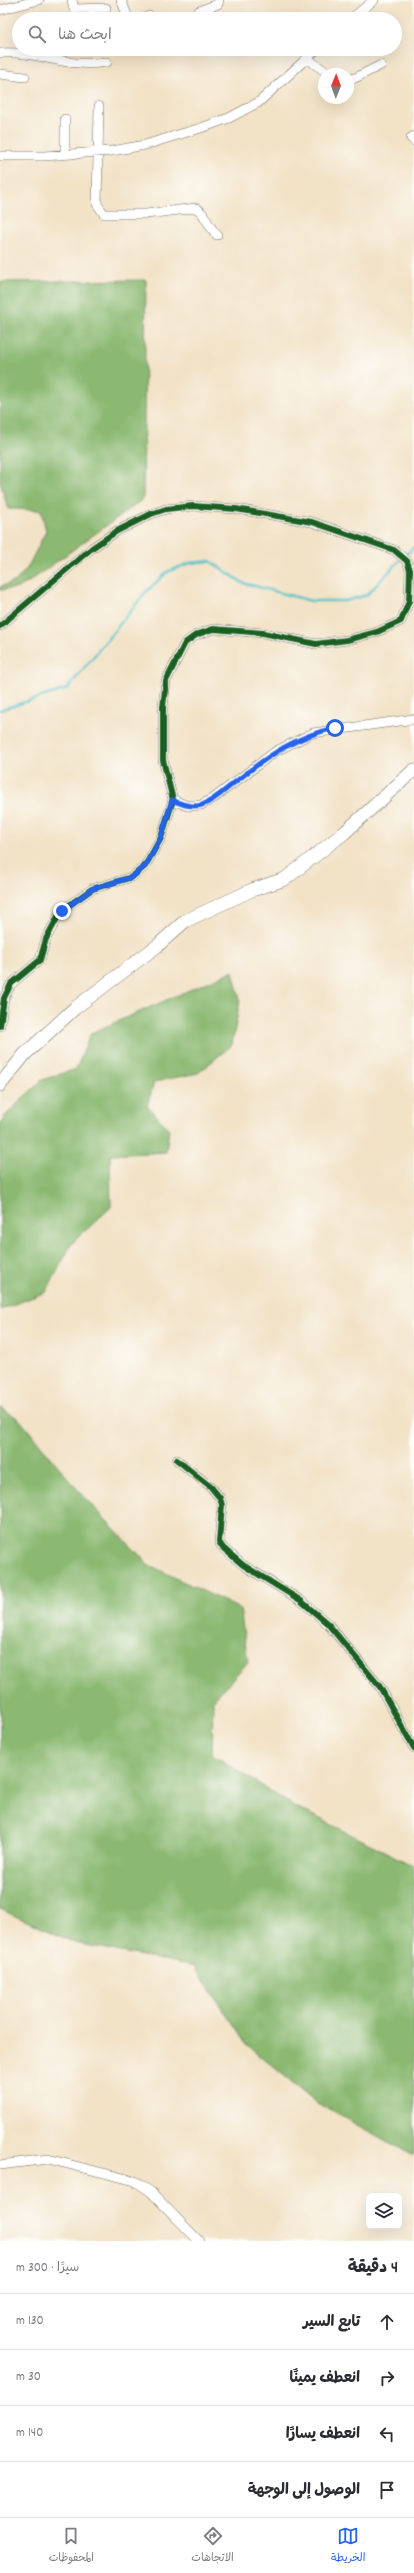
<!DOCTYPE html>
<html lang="ar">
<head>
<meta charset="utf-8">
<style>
	body { margin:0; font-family:Dekko,"Playpen Sans Arabic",sans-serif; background:#f2f2f3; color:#2b2b33; direction:rtl }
	.controls { position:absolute; right:12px; bottom:12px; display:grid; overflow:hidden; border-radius:6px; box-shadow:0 4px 16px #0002 }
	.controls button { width:36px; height:36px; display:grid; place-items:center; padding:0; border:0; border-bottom:1px solid #e1e1e2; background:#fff; color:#2b2b33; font:20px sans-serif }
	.compass { position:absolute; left:318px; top:68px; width:36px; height:36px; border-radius:50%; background:#fff; box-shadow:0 4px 16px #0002; rotate:1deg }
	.stop { position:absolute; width:12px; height:12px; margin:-9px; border:3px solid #2563eb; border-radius:50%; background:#fff }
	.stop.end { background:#2563eb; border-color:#fff; box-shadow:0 1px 4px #0008 }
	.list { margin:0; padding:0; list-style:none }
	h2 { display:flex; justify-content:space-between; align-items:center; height:52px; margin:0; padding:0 16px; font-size:17px }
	h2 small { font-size:13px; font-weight:400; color:#7c7c81 }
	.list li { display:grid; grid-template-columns:26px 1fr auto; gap:12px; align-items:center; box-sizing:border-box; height:56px; padding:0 16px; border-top:1px solid #e1e1e2 }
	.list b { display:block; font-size:15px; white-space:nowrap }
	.list em { font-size:13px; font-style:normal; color:#7c7c81 }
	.icon { flex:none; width:22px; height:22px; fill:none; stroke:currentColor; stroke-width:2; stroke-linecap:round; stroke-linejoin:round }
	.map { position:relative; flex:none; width:414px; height:2241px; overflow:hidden; direction:ltr }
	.search { position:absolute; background:#fff; box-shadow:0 4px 16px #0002; left:12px; right:12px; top:12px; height:44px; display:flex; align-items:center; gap:10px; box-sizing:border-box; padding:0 14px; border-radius:22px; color:#7c7c81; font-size:15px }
	.sheet { height:276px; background:#fff }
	nav { display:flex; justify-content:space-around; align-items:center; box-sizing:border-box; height:56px; border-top:1px solid #e1e1e2; background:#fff; font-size:11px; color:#7c7c81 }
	nav a { display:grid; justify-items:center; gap:2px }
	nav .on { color:#2563eb }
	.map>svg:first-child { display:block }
	.forest { fill:#8bb972; stroke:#5b724e }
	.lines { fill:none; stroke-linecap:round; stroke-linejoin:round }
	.stream { stroke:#54c2c9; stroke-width:2.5 }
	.minor-casing { stroke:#716b61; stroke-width:10 }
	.secondary-casing { stroke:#716b61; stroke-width:14 }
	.minor { stroke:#fff; stroke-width:9 }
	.secondary { stroke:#fff; stroke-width:13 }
	.cycleway-casing { stroke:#fdfcf7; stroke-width:8 }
	.cycleway { stroke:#1b5e20; stroke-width:6 }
	.route { stroke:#2563eb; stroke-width:5 }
</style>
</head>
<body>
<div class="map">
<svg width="414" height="2241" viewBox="0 0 414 2241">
	<rect width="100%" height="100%" fill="#fdfcf7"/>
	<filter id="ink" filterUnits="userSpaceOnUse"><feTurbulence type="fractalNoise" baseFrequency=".025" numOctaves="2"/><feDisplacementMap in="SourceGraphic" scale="8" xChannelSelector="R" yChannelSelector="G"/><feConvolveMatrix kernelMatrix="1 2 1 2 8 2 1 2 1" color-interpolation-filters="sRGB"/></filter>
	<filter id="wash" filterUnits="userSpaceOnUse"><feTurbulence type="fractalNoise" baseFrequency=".012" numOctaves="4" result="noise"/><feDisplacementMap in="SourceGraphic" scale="16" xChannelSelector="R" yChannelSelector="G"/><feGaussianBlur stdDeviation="0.9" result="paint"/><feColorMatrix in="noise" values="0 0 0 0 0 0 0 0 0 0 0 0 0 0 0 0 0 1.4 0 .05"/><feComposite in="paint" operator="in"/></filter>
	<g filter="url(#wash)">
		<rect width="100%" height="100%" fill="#f2e2c6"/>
		<!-- forest -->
		<path class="forest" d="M146,280l-3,219 -113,82 -12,7 -18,2v-3l16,-6 12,-14 18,-36 -5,-21 -33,-1 -8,-27v-200z
			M233,971l7,29 -8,45 -34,28 -44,9 -7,24 22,23 -3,23 -56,3 1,52 -39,36 -26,49 -46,18v-185l5,-9 37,-36 34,-11 15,-36z
			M0,1407l19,12 65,78 65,68 91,44 8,53 -35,38 -1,54 80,51 122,61v290l-97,-53 -71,-59 -52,-78 -119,-23 -75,-34z"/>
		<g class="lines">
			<!-- stream -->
			<path class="stream" d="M404,556l10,-9
				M0,710l67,-21 79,-97 21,-20 23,-9 20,-2 33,22 68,18h34l22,-6 34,-36"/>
		</g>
	</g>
	<g filter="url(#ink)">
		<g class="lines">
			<defs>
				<path id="minor" d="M72,0l2,9 32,-1
					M121,0l8,19
					M0,10l39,-10
					M144,19l5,-3
					M199,19v-8l19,-7 1,-4
					M351,19l23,-19
					M0,53c37,-3 66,16 107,9
					M308,59l21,15
					M0,74l25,3
					M348,79l7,-1 26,-13
					M99,106l-2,98 7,10h42l50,-6c8,3 13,20 21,27
					M414,136l-3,2 3,3
					M65,154v-35
					M0,156h44l68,-5 33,-6 59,-18 25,-9 30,-16 58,-53
					M0,626l92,-78 25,-17 34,-17 15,-5 27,-3 43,3 76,13 82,28 13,11 3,9 -1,31 -8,20 -24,11 -30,8 -31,4 -53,-11 -50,-4 -17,6 -11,8 -19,38 -3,26v53l10,40 -12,38 -16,28 -13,11 -40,12 -31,22 -15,28 -6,21 -29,24 -7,14 -4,28
					M173,800l15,6 13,-1 13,-7 62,-47 37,-18 101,-14
					M177,1460l34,27 9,11 2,7 -3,37 4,6 20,17 57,35 28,24 52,63 34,61
					M0,2165l48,-6 87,22 16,11 48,49"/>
				<path id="secondary" d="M0,1085l25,-31 50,-46 82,-62 28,-25 67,-31 33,-11 59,-46 70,-63"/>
			</defs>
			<!-- minor casing -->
			<use href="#minor" class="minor-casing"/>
			<!-- secondary casing -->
			<use href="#secondary" class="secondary-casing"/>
			<!-- minor -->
			<use href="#minor" class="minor"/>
			<!-- secondary -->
			<use href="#secondary" class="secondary"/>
			<defs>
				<path id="cycleway" d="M0,626l92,-78 25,-17 34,-17 15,-5 27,-3 43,3 76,13 82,28 13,11 3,9 -1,31 -8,20 -24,11 -30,8 -31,4 -53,-11 -50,-4 -17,6 -11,8 -19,38 -3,26v53l10,40 -12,38 -16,28 -13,11 -40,12 -31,22 -15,28 -6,21 -29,24 -7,14 -4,28
					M177,1460l34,27 9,11 2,7 -3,37 4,6 20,17 57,35 28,24 52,63 34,61"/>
			</defs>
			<!-- cycleway casing -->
			<use href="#cycleway" class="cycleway-casing"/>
			<!-- cycleway -->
			<use href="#cycleway" class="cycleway"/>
		</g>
	</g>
	<g class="lines" filter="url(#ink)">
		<!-- route -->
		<path class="route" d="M62,911l30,-22 40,-12 13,-11 16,-28 11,-38c10,4 19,8 30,5 14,-5 26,-18 37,-26 30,-24 58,-43 96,-51"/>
	</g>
</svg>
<div class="controls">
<button><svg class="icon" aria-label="layers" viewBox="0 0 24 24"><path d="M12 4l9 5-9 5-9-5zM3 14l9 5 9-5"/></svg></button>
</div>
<svg class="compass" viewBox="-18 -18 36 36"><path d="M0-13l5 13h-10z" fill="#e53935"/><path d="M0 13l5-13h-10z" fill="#7c7c81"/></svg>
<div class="stop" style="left:335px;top:728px"></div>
<div class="stop end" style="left:62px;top:911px"></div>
<div class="search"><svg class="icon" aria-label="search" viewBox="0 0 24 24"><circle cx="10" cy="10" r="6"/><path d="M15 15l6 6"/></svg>ابحث هنا</div>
</div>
<section class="sheet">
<h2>4 دقيقة<small>سيرًا · 300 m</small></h2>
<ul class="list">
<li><svg class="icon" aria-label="ahead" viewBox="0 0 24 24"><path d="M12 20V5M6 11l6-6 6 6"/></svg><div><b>تابع السير</b></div><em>130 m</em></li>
<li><svg class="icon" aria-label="right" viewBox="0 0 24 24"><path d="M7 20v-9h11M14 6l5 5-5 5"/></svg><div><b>انعطف يمينًا</b></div><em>30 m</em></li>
<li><svg class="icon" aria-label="left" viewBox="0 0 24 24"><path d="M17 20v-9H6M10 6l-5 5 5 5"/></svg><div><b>انعطف يسارًا</b></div><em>140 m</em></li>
<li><svg class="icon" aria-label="arrive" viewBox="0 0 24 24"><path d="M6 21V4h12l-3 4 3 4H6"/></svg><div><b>الوصول إلى الوجهة</b></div></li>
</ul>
</section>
<nav>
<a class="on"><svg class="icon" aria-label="map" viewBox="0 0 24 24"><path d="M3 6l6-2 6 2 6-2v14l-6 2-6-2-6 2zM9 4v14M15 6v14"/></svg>الخريطة</a>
<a><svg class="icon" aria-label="directions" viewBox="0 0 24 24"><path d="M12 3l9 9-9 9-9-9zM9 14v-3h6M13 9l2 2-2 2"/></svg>الاتجاهات</a>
<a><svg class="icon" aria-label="saved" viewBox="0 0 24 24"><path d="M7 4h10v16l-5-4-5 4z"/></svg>المحفوظات</a>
</nav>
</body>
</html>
